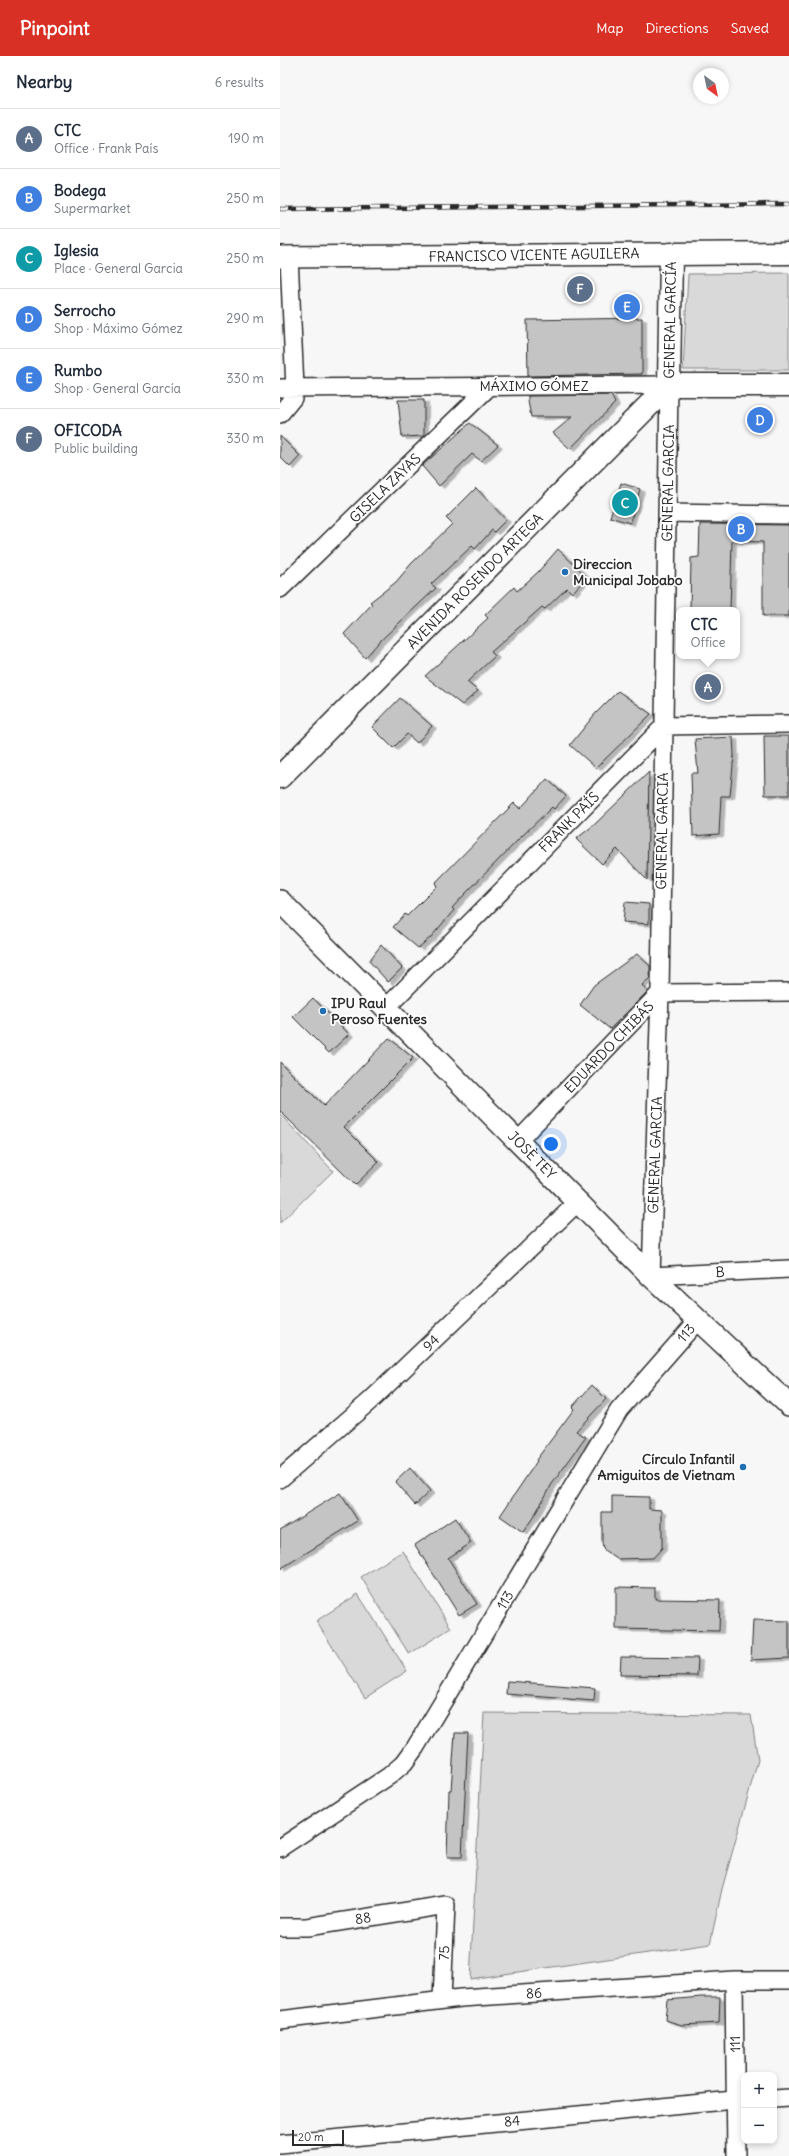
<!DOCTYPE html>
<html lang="en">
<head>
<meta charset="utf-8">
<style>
	body { margin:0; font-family:Delius,sans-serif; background:#f6f6f7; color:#1f2937 }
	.controls { position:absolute; right:12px; bottom:12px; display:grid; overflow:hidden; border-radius:8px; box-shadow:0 2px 6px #0003 }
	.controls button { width:36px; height:36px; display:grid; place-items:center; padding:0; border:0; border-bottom:1px solid #e0e1e3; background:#fff; color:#1f2937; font:20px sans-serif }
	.compass { position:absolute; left:413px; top:12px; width:36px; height:36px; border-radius:50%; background:#fff; box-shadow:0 2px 6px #0003; rotate:147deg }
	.scale { position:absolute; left:12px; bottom:10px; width:52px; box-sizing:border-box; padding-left:4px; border:2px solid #2b2b2b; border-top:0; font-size:11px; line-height:14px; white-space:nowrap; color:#2b2b2b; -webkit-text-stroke:3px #fff; paint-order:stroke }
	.you { position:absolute; left:271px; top:1088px; width:14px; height:14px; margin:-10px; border:3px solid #fff; border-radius:50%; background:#1a73e8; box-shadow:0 0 0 6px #1a73e833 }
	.badge { display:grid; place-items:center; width:26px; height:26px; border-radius:50%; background:#d93025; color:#fff; font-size:13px; font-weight:700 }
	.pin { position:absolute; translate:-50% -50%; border:2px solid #fff; box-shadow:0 1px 4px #0006 }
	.popup { position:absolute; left:396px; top:551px; width:64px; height:52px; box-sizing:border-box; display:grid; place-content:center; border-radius:8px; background:#fff; filter:drop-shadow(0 1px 3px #0005); font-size:13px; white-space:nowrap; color:#747a83 }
	.popup b { font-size:15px; color:#1f2937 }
	.popup::after { content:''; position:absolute; left:50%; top:100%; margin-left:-8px; border:8px solid transparent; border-top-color:#fff }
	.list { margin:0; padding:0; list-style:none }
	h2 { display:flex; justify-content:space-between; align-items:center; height:52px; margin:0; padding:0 16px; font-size:17px }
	h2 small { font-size:13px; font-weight:400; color:#747a83 }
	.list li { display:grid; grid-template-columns:26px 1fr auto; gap:12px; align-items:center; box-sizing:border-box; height:60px; padding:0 16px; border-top:1px solid #e0e1e3 }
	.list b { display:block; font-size:15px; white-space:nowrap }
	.list p { margin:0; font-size:13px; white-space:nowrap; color:#747a83 }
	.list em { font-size:13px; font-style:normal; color:#747a83 }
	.map { position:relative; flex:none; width:509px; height:2100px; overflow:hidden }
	header { display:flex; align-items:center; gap:24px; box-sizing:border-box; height:56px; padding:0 20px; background:#d93025; color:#fff }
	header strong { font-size:19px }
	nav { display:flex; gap:22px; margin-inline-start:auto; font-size:14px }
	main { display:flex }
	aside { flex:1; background:#fff }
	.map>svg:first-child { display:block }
	.green { fill:#d9d9d9; stroke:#828282 }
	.building { fill:#c4c4c4; stroke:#2b2b2b; filter:url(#shadow) }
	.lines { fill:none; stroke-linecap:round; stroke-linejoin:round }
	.minor-casing { stroke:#2b2b2b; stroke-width:20 }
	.tertiary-casing { stroke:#2b2b2b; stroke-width:24 }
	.secondary-casing { stroke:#2b2b2b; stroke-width:25 }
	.minor { stroke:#fff; stroke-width:17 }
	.tertiary { stroke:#fff; stroke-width:21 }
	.secondary { stroke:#fff; stroke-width:22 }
	.rail-casing { stroke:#2b2b2b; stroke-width:4.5 }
	.rail { stroke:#fff; stroke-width:3; stroke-dasharray:9; stroke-linecap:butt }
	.poi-dot { fill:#1f6fb2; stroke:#fff; stroke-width:1.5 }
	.labels { text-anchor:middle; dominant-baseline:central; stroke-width:3.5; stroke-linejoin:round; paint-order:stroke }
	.street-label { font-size:14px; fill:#2b2b2b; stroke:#fff }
	.poi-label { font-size:14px; font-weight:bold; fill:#2b2b2b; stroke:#fff; text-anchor:start }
</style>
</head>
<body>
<header>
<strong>Pinpoint</strong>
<nav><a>Map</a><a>Directions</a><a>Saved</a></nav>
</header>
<main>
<aside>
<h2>Nearby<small>6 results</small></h2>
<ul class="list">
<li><span class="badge" style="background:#5c6f8a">A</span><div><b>CTC</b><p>Office · Frank País</p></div><em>190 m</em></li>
<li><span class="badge" style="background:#3f7fe0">B</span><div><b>Bodega</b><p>Supermarket</p></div><em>250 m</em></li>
<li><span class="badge" style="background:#0f9aa8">C</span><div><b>Iglesia</b><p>Place · General Garcia</p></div><em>250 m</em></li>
<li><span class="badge" style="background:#3f7fe0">D</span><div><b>Serrocho</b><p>Shop · Máximo Gómez</p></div><em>290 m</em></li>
<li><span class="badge" style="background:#3f7fe0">E</span><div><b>Rumbo</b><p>Shop · General García</p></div><em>330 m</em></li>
<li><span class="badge" style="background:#5c6f8a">F</span><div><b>OFICODA</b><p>Public building</p></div><em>330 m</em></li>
</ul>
</aside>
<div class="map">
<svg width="509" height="2100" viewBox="0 0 509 2100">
	<defs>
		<filter id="shadow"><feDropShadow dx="4.5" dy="2.5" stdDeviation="0" flood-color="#0004"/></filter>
	</defs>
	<rect width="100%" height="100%" fill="#f7f7f7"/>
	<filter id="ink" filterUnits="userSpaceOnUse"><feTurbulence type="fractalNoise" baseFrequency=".025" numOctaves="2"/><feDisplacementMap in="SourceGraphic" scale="8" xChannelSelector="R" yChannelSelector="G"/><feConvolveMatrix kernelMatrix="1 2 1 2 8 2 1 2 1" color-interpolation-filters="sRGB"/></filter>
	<g filter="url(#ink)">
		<!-- green -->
		<path class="green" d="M509,217v97h-106l5,-96z
			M0,1058l53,57 -53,52z
			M123,1495l48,77 -42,26 -48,-77z
			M78,1538l49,77 -42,27 -49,-77z
			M204,1657l267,2 7,45 -36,129 -12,55 -240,35z"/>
		<!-- building -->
		<path class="building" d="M362,262v56l-114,2 -1,-56z
			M331,339l4,8 -45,46 -17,-16 19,-16h-41l-3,-16v-5z
			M118,344h26v36l-22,1z
			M190,367l28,22 -17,16 -9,-7 -33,32 -17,-20z
			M0,380l20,20 -10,11 -10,-10z
			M341,427l19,6 -10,34 -20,-6z
			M196,432l30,32 -12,12 -2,-2 -17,19 -3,-3 -41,38 5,4 -57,54 -14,16 -21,-24 28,-30 -2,-2 26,-20 15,-18 41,-40 -6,-6z
			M420,468l89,1v91h-26v-74l-31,-1 -2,69h-40l1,-52 8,-1z
			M278,493l29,28 -15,16 -5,-5 -22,21 -3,-2 -51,45 4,4 -28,26 11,9 -16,14 -37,-29 63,-58 -3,-3 29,-28 3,4 21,-19z
			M338,635l33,23 -55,54 -26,-23 25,-31z
			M120,642l32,28 -15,17 -10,-9 -14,14 -21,-21z
			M484,680h25v59h-24z
			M453,681l1,18 -4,41h-9l-2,38 -26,2 -2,-63h7l-3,-34z
			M369,716l-2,108 -30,-31 -15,15 -26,-25 18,-14z
			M267,723l19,17 -12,13 -2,-2 -31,30 -55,56 -14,15 2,2 -23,27 -13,11 -25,-21 12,-13 2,2 30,-30 -2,-3 79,-80 6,6z
			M345,846l24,2v20l-26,-2z
			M101,889l21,23 -14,14 -19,-21z
			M357,898l13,12v12l-8,7 5,7 -37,37 -30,-24 14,-20z
			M33,942l36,36 -20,19 -36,-36z
			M109,982l24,20 -69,69 35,35 -24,23 -75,-74v-49l44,44z
			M312,1329l14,14 -30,32 10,6 -34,47 -18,32 -11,16 -23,-16 37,-55 -1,-1 38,-51 -2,-2z
			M130,1412l20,23 -15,14 -20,-23z
			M60,1437l18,28 -78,48v-39z
			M332,1440l37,1v12l13,1v38l-9,10 -36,1 -13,-9 -2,-6v-32h10z
			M175,1462l16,25 -23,15 29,46 -18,11 -44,-70z
			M336,1531l39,1v11l65,1 -1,31 -103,-2z
			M473,1564l36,1v37l-38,2z
			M341,1601l77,1 -1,18 -77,-1z
			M227,1625l88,7 -1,13 -88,-7z
			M175,1677h13l-6,124h-15l2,-67h2z
			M421,1941h19l-1,26 -37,2 -17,-5 2,-20z"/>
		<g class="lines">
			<defs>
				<path id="minor" d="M0,332l389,-3 -9,608 -9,283 138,-7
					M0,358l13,-16 2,-10 -6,-131
					M387,457l122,2
					M0,533l209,-202
					M106,952l278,-282 125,-2
					M238,1085l142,-148 129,-1
					M0,1423l91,-79 207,-198
					M0,1792l109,-72 15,-13 11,-15 204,-338 79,-90
					M0,1871h27l139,-22 -4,95
					M454,1924l2,176
					M0,1964l181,-22 273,-18h55
					M494,2043l15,-1
					M0,2088l464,-45"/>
				<path id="tertiary" d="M0,201l391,-3
					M0,845l371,375 138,129"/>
				<path id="secondary" d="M389,329l2,-131 118,-1
					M389,329h120
					M0,721l389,-392"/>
			</defs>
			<!-- minor casing -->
			<use href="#minor" class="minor-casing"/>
			<!-- tertiary casing -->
			<use href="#tertiary" class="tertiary-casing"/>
			<!-- secondary casing -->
			<use href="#secondary" class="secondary-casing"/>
			<!-- minor -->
			<use href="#minor" class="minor"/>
			<!-- tertiary -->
			<use href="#tertiary" class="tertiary"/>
			<!-- secondary -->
			<use href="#secondary" class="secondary"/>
			<defs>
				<path id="rail" d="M0,153l509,-5"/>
			</defs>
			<!-- rail casing -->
			<use href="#rail" class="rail-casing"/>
			<!-- rail -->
			<use href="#rail" class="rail"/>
		</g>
	</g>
	<!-- markers -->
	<g class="poi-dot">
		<circle cx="285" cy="516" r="4"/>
		<circle cx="43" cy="955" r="4"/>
		<circle cx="463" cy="1411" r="4"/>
	</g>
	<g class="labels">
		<!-- street labels -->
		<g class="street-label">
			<text transform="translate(254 199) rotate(-1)">FRANCISCO VICENTE AGUILERA</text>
			<text transform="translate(390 264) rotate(-89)">GENERAL GARCÍA</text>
			<text x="254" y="330">MÁXIMO GÓMEZ</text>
			<text transform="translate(388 427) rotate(-89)">GENERAL GARCIA</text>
			<text transform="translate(105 432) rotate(-44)">GISELA ZAYAS</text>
			<text transform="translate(195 525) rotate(-45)">AVENIDA ROSENDO ARTEGA</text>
			<text transform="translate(289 766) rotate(-45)">FRANK PAÍS</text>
			<text transform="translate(382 775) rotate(-89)">GENERAL GARCIA</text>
			<text transform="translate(329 991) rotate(-46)">EDUARDO CHIBÁS</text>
			<text transform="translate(252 1099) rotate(45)">JOSÈ TEY</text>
			<text transform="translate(375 1099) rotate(-88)">GENERAL GARCIA</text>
			<text transform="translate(440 1216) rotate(-3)">B</text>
			<text transform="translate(406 1277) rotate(-49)">113</text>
			<text transform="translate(151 1287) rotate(-44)">94</text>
			<text transform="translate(225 1544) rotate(-59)">113</text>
			<text transform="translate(83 1862) rotate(-9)">88</text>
			<text transform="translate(164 1897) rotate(-88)">75</text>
			<text transform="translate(254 1937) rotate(-4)">86</text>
			<text transform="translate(455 1988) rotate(-91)">111</text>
			<text transform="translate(232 2065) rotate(-6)">84</text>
		</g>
		<!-- poi labels -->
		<g class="poi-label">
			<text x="293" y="508">Direccion<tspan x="293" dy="16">Municipal Jobabo</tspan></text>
			<text x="51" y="947">IPU Raul<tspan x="51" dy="16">Peroso Fuentes</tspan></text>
			<text x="455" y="1403" text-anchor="end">Círculo Infantil<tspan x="455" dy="16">Amiguitos de Vietnam</tspan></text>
		</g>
	</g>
</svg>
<div class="controls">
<button>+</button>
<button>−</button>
</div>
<svg class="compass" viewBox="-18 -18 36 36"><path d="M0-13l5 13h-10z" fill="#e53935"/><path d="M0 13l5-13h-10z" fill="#747a83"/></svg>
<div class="scale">20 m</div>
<div class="you"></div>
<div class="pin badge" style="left:428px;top:631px;background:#5c6f8a">A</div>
<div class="popup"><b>CTC</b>Office</div>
<div class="pin badge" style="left:461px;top:473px;background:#3f7fe0">B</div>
<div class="pin badge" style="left:345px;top:447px;background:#0f9aa8">C</div>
<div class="pin badge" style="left:480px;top:364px;background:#3f7fe0">D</div>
<div class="pin badge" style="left:347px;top:251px;background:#3f7fe0">E</div>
<div class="pin badge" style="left:300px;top:233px;background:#5c6f8a">F</div>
</div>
</main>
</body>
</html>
